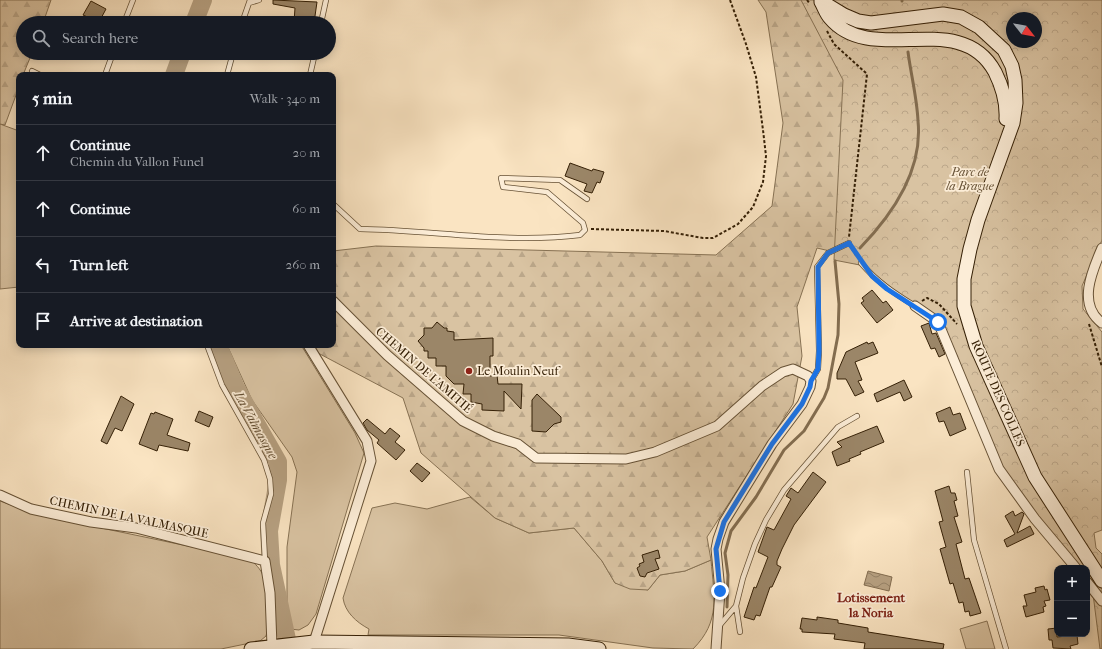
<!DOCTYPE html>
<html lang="en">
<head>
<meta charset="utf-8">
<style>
	body { margin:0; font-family:"IM FELL French Canon",serif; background:#20242c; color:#f1f3f6 }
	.controls { position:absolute; right:12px; bottom:12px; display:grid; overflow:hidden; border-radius:8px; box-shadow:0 2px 10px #0003 }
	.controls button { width:36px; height:36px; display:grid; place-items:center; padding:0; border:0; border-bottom:1px solid #363941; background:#171b24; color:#f1f3f6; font:20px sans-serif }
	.compass { position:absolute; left:1006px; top:12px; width:36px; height:36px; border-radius:50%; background:#171b24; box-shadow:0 2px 10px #0003; rotate:121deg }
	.stop { position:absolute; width:12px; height:12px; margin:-9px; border:3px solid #1a73e8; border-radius:50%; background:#fff }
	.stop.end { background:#1a73e8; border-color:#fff; box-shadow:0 1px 4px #0008 }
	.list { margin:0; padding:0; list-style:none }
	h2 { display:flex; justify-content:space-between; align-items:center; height:52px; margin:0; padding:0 16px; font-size:17px }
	h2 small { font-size:13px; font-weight:400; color:#9ea1a6 }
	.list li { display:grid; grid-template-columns:26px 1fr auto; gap:12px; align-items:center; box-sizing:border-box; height:56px; padding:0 16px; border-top:1px solid #363941 }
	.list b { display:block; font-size:15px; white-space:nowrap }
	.list p { margin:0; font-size:13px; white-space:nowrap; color:#9ea1a6 }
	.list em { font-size:13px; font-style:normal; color:#9ea1a6 }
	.icon { flex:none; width:22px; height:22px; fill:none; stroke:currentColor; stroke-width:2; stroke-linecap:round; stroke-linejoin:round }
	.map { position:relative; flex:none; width:1102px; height:649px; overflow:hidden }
	.search { position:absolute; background:#171b24; box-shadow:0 2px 10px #0003; left:16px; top:16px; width:320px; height:44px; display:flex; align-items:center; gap:10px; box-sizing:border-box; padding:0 14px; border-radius:22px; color:#9ea1a6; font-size:15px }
	.panel { position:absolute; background:#171b24; box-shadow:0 2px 10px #0003; left:16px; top:72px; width:320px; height:276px; border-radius:8px }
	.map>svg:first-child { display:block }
	.grass { fill:#d9c3a2; stroke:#877254 }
	.forest { fill:url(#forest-firs); stroke:#877254 }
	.park { fill:url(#park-crowns); stroke:#877254; fill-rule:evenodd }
	.water { fill:url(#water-waves); stroke:#836d50 }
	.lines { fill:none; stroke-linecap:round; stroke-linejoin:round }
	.stream { stroke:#836d50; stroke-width:3 }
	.river { stroke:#b7a182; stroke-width:18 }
	.building { fill:#9b8668; stroke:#352006 }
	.lane-casing { stroke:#665135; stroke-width:6 }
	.street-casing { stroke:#665135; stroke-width:11 }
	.secondary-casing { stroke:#352006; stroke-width:15 }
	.path { stroke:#352006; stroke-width:2; stroke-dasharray:3 2; stroke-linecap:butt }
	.lane { stroke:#fcedd7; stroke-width:4.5 }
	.street { stroke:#fcedd7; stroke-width:9 }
	.secondary { stroke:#fcedd7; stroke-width:13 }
	.route { stroke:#1a73e8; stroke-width:5 }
	.poi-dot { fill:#8f2418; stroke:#fcedd7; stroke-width:1.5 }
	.labels { text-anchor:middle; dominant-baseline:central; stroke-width:3.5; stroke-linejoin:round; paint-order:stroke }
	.park-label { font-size:12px; font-style:italic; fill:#665135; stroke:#fcedd7 }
	.street-label { font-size:12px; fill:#352006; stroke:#fcedd7 }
	.poi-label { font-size:12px; fill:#352006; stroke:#fcedd7; text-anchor:start }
	.water-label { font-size:13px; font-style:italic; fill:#624d31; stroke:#fcedd7 }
	.neighbourhood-label { font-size:13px; font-weight:bold; fill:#7a1f14; stroke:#fcedd7 }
</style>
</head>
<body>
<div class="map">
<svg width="1102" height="649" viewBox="0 0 1102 649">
	<defs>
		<pattern id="forest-firs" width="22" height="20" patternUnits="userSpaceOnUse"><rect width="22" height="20" fill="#d9c3a2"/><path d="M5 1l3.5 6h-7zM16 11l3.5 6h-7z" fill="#bba78a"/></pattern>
		<pattern id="park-crowns" width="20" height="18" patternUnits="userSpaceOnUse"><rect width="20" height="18" fill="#d9c3a2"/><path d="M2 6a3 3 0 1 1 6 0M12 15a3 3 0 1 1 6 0" fill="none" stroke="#bba78a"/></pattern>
		<pattern id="water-waves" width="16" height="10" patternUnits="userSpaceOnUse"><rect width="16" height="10" fill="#b7a182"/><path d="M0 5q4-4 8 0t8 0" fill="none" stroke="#968368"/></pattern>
	</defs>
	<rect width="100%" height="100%" fill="#fae4c2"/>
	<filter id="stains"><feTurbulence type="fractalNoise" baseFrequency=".005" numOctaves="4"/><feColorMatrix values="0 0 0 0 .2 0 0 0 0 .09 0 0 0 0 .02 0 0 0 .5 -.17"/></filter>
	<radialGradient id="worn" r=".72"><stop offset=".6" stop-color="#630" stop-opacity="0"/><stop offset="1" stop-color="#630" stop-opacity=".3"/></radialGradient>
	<!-- grass -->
	<path class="grass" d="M0,124l19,7v156l-19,2z
		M227,345h74l54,88 9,20 -48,161 -8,11 -9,5 -9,-1 -3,-7v-75l10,-75 -5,-15 -40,-57z
		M470,497l25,21 34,15 45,-5 28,33 13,22 33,7 12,-15 25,-4 26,-11c3,36 10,61 -18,89l-40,-1 -94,-13h-191l1,-6c-13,-7 -24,-17 -26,-31l29,-90 23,-5 32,6z
		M0,501l39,14 211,44c5,5 11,10 13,17 5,15 8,46 3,60l-6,5 -39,8h-221z
		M987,621l8,28h-29l-6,-20z"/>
	<!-- forest -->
	<path class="forest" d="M0,0h51l-8,23h-20v30h9l-9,22h-4v12l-14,38 -5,-1z
		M758,0h55l27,34 24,225 -47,-11 -20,59 5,49 -9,48 -86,133 4,23 -26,11 -25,4 -12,15 -18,-1 -15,-6 -13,-22 -28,-33 -45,5 -34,-15 -74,-65 -18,-55 -85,-45 -4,-8h19v-94l43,-5 340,9 56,-49 11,-83 -17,-111z"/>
	<!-- park -->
	<path class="park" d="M801,0h301v240l-20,46 1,23 19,23v198l-8,3 2,15 6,6v95h-2l-7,-55 -6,-8v-18h-13l-75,-100 -61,-142 -73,-60 -31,-6 9,-180zM1012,18h24v24h-24z"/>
	<!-- water -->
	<path class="water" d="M868,571l24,6 -3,14 -25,-6z"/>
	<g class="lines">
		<!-- stream -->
		<path class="stream" d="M902,1v-1
			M860,248c33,-34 63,-78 58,-127 -1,-23 -7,-46 -10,-69
			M727,607l1,-32 -3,-22 6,-22 25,-34 28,-47 20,-19 20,-33 4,-10 10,-53 1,-31 -4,-43"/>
		<!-- river -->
		<path class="river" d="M194,23l9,-23
			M174,75l8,-22
			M218,345l18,43 42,74v18l-9,51 2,34 18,84"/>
	</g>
	<!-- building -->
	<path class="building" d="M273,0l44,2 -3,21 -20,-1 1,-14 -22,-4z
		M91,1l15,8 -7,13 -16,-7z
		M570,163l22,8 1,-2 11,3 -4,11 -3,-1 -5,11 -8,-2 3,-7 -22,-8z
		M872,290l11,13 3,-2 7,9 -16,13 -16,-20 3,-2 -2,-3z
		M437,322l7,6h3v3l7,1v8l39,-2v18h-3v20l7,-1 1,9h24l-1,25 -17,-18v20l-22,-1v-6l-11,-2v-8h-8l1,-10h-10l-8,-8v-10h-10v-8h-8v-7h-4v-3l-6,-7 6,-6v-7h8z
		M929,323l3,11 4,-1 9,21 -6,3 -4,-9 -4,1 -10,-23z
		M867,342l1,2 5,-2 5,11 -23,9 7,18 -4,1 6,11 -9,4 -9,-17h-9v-6l9,-21z
		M904,380l8,17 -8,4 -4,-9 -23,10 -3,-8z
		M537,394l24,23v5l-7,2 -8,8 -14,-1v-31z
		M121,396l13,8 -12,27 -7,-3 -8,16 -6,-3z
		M950,407l3,8 7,-2 6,16 -16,7 -6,-15 -5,1 -3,-9z
		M199,411l14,6 -4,10 -14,-6z
		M155,412l18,7 -6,16 23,8 -2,8 -29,-6 -2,6 -18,-7 12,-31 3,1z
		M367,419l18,15 5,-6 10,8 -5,6 10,8 -9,10 -19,-17 2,-3 -12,-10 -4,-7z
		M877,426l7,16 -24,10 1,2 -12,5 1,2 -13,5 -5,-14 10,-5 -5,-5z
		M417,463l13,10 -8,9 -12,-11z
		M813,472l13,10 -32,43 -12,24 -5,12v4l4,2 -9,20h-2l-10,29 -4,-1 -2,5 -10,-3 10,-30 2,1 12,-31 -10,-5 9,-25 7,3 17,-31 -5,-3 5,-8 7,5z
		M949,486l2,7h4l2,7 -3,1 4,15 -4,1 8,25 -6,2 9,35 4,-1 12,35 -11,3 -1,-5 -4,1 -2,-10 -4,1 -6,-20 -3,1 -10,-35 6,-2 -7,-25 4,-1 -8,-30z
		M1013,511l2,5 7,-4 2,2 -7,19 13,-7 4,8 -27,13 -3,-7 11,-6 -10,-18z
		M658,550l2,8 -5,1 4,10 -12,4 -2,4 -5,-1 -3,-8 3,-2 -1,-2 5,-2 -2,-7z
		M1044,586l1,4 2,-1 3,11 -6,1 2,5 -3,1 1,5 -18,5 -3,-11h4l-3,-11 12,-3 -1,-4z
		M817,617l21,3v3l30,5v4l76,12 -1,5h-79l1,-6 -31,-4 1,-5 -33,-2v-3h-2l2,-11 15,2z
		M1057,628v9l20,-2 1,9 -8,2 1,3 -18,-1 -1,-8h-3l-1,-11z"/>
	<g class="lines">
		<defs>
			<path id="lane" d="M249,3l10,-3
				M124,23l9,-23
				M242,23l8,-23
				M321,23l5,-23
				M32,71l8,4
				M105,75l8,-22
				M227,75l6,-22
				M310,75l5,-22
				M333,204l27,25c73,1 147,15 220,6l5,-5 -2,-7 -36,-31 -44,-5 -2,-9 59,2 27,19
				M861,263c16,19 33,30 54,43
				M207,345l15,40 42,75 6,19 1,15 -8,29 2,38
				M811,381l7,-12 1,-18 -2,-84 11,-14 21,-10
				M967,472l7,68 32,109
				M736,606l4,26
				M719,626l17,-20 7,-28 12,-34 11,-24 18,-30 54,-63 19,-11"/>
			<path id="street" d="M1102,248c-10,23 -25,57 0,75
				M333,301l54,54 76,66 30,15 25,8 18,14 90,1 29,-7 62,-26 45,-40 21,-14 10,-3 15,7 3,5 -1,6 -8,17 -30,40 -48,78 -6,17 -2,10 4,42 -4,58
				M915,306l23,16 61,147 36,50 41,49
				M308,345l59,96 4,20 -57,181
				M0,495l31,14 60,13 45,6 129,33 5,32 2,53
				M1087,582l15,19"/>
			<path id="secondary" d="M821,1l23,14 14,6 13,2 72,-9 18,3 18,10 25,23 8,16 3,14 1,23 -3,20 -35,97 -8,29 -6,30v27l12,40 59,131 67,104
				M821,2c3,5 5,12 9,16 42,50 130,-11 165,54 8,16 12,30 11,47
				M251,649l63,-7 254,3 31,4"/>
		</defs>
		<!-- lane casing -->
		<use href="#lane" class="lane-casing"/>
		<!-- street casing -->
		<use href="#street" class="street-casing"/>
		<!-- secondary casing -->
		<use href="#secondary" class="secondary-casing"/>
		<!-- path -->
		<path class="path" d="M807,0l3,4
			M827,31l7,13 33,30 -18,163
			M591,229l73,2 39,7h10l25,-14 15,-17 10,-25 3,-26 -3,-26 -7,-53 -10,-33 -16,-44
			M852,249l5,8
			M922,301l5,-3 12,6 18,20
			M1089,324l13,43"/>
		<!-- lane -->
		<use href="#lane" class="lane"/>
		<!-- street -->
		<use href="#street" class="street"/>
		<!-- secondary -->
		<use href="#secondary" class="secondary"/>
	</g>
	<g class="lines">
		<!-- route -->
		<path class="route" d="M720,591l-4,-42 8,-27 48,-78 30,-40 8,-17 1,-6 7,-12 1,-18 -1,-84 10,-14 21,-10 23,33 15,13 51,33"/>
	</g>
	<!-- markers -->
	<circle class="poi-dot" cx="469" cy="371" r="4"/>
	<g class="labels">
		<!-- park labels -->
		<g class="park-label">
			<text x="970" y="172">Parc de<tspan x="970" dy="14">la Brague</tspan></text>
		</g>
		<!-- street labels -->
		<g class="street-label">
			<text transform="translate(424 370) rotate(41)">CHEMIN DE L'AMITIÉ</text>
			<text transform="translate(998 393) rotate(66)">ROUTE DES COLLES</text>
			<text transform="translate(129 517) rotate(12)">CHEMIN DE LA VALMASQUE</text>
		</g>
		<!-- poi labels -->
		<g class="poi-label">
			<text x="477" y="371">Le Moulin Neuf</text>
		</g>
		<!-- water labels -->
		<g class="water-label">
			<text transform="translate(256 425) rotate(61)">La Valmasque</text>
		</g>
		<!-- neighbourhood labels -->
		<g class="neighbourhood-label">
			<text x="871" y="597">Lotissement<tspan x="871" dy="15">la Noria</tspan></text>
		</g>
	</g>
	<rect width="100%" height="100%" filter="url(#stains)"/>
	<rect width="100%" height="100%" fill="url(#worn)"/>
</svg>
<div class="controls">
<button>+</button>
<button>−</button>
</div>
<svg class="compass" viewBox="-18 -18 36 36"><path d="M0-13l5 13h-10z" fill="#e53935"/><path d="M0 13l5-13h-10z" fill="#9ea1a6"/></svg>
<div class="stop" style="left:938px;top:322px"></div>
<div class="stop end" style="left:720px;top:591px"></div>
<div class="search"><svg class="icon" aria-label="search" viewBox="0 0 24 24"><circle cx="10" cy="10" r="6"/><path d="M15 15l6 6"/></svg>Search here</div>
<section class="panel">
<h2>5 min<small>Walk · 340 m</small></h2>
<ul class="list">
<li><svg class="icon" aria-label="ahead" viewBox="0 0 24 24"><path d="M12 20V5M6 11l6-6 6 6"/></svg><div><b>Continue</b><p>Chemin du Vallon Funel</p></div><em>20 m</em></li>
<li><svg class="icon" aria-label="ahead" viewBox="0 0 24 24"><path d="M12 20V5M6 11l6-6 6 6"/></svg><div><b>Continue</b></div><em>60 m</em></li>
<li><svg class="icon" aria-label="left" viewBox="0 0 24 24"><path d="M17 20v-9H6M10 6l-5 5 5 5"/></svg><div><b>Turn left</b></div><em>260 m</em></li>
<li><svg class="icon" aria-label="arrive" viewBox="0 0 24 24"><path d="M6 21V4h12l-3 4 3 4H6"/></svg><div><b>Arrive at destination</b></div></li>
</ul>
</section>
</div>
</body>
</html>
